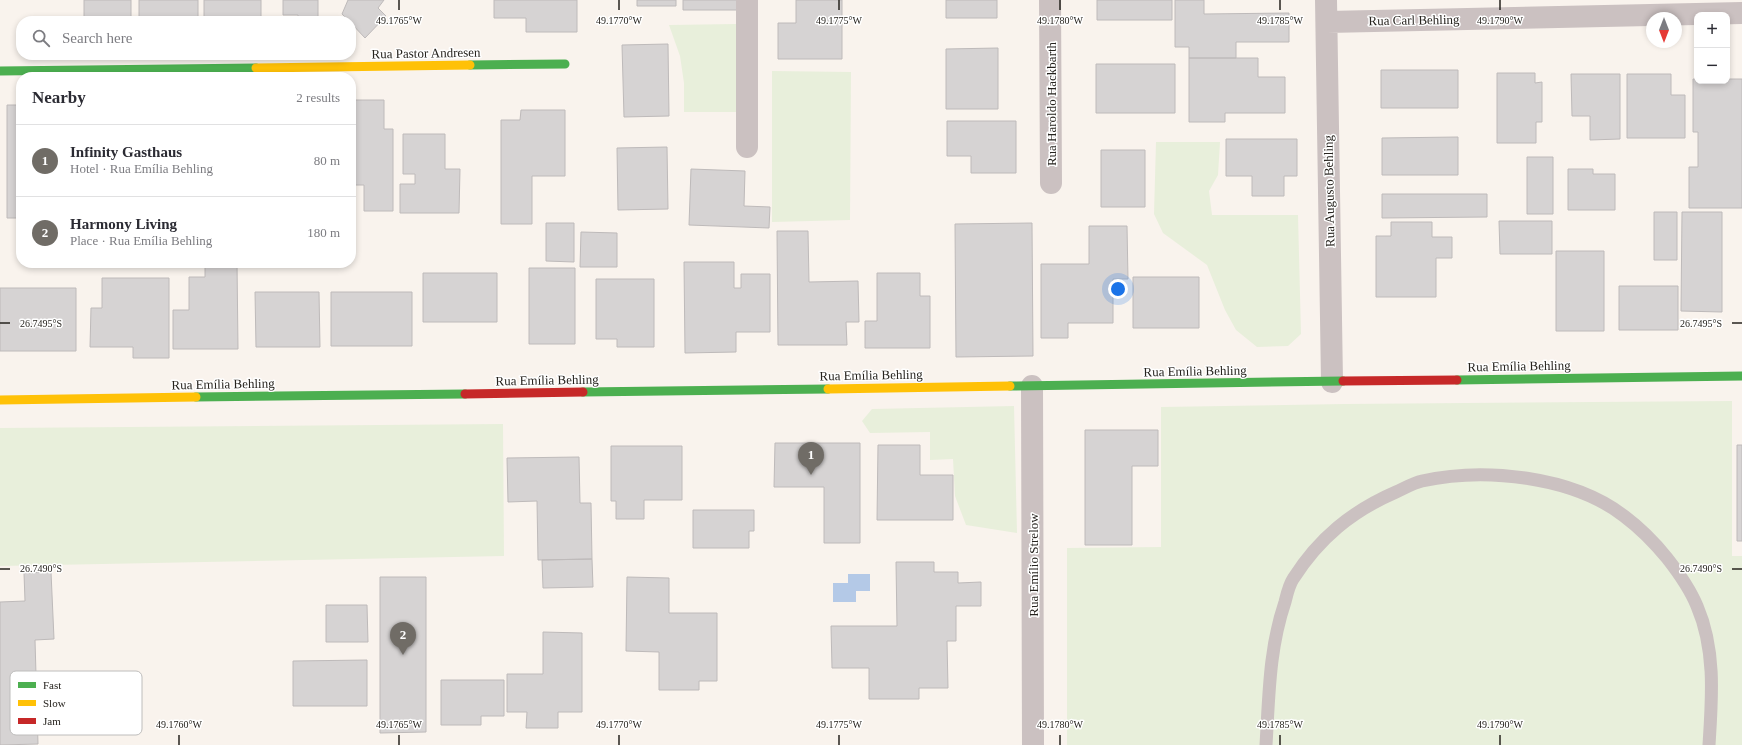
<!DOCTYPE html>
<html lang="en">
<head>
<meta charset="utf-8">
<style>
	body { margin:0; font-family:Georgia,serif; background:#f2f2f3; color:#2b2b33 }
	.controls { position:absolute; right:12px; top:12px; display:grid; overflow:hidden; border-radius:8px; box-shadow:0 2px 6px #0003 }
	.controls button { width:36px; height:36px; display:grid; place-items:center; padding:0; border:0; border-bottom:1px solid #e1e1e2; background:#fff; color:#2b2b33; font:20px sans-serif }
	.compass { position:absolute; left:1646px; top:12px; width:36px; height:36px; border-radius:50%; background:#fff; box-shadow:0 2px 6px #0003; rotate:180deg }
	.you { position:absolute; left:1118px; top:289px; width:14px; height:14px; margin:-10px; border:3px solid #fff; border-radius:50%; background:#1a73e8; box-shadow:0 0 0 6px #1a73e833 }
	.badge { display:grid; place-items:center; width:26px; height:26px; border-radius:50%; background:#706c66; color:#fff; font-size:13px; font-weight:700 }
	.pin { position:absolute; translate:-50% -33px; filter:drop-shadow(0 1px 2px #0008) }
	.pin::after { content:''; position:absolute; top:21px; width:14px; height:12px; background:inherit; clip-path:polygon(0 0,100% 0,50% 100%) }
	.list { margin:0; padding:0; list-style:none }
	h2 { display:flex; justify-content:space-between; align-items:center; height:52px; margin:0; padding:0 16px; font-size:17px }
	h2 small { font-size:13px; font-weight:400; color:#7c7c81 }
	.list li { display:grid; grid-template-columns:26px 1fr auto; gap:12px; align-items:center; box-sizing:border-box; height:72px; padding:0 16px; border-top:1px solid #e1e1e2 }
	.list b { display:block; font-size:15px; white-space:nowrap }
	.list p { margin:0; font-size:13px; white-space:nowrap; color:#7c7c81 }
	.list em { font-size:13px; font-style:normal; color:#7c7c81 }
	.icon { flex:none; width:22px; height:22px; fill:none; stroke:currentColor; stroke-width:2; stroke-linecap:round; stroke-linejoin:round }
	.map { position:relative; flex:none; width:1742px; height:745px; overflow:hidden }
	.search { position:absolute; background:#fff; box-shadow:0 2px 6px #0003; left:16px; top:16px; width:340px; height:44px; display:flex; align-items:center; gap:10px; box-sizing:border-box; padding:0 14px; border-radius:16px; color:#7c7c81; font-size:15px }
	.panel { position:absolute; background:#fff; box-shadow:0 2px 6px #0003; left:16px; top:72px; width:340px; height:196px; border-radius:16px }
	.map>svg:first-child { display:block }
	.green { fill:#e8efdb }
	.water { fill:#b4c9e7 }
	.building { fill:#d6d3d3; stroke:#bebaba }
	.lines { fill:none; stroke-linecap:round; stroke-linejoin:round }
	.lane { stroke:#cbc1c1; stroke-width:13 }
	.street { stroke:#cbc1c1; stroke-width:22 }
	.fast { stroke:#4caf50; stroke-width:9 }
	.slow { stroke:#ffc107; stroke-width:9 }
	.jam { stroke:#c62828; stroke-width:9 }
	.ticks { fill:none; stroke:#26231e; stroke-width:1.5 }
	.labels { text-anchor:middle; dominant-baseline:central; stroke-width:3; stroke-linejoin:round; paint-order:stroke }
	.street-label { font-size:13px; fill:#26231e; stroke:#fff }
	.key { fill:#fff; stroke:#bebdbc; stroke-width:1 }
	.key-label { font-size:11px; fill:#26231e }
	.ticks-label { font-size:10px; text-anchor:middle; fill:#26231e; stroke:#fff; stroke-width:3; stroke-linejoin:round; paint-order:stroke }
</style>
</head>
<body>
<div class="map">
<svg width="1742" height="745" viewBox="0 0 1742 745">
	<rect width="100%" height="100%" fill="#f9f3ed"/>
	<!-- green -->
	<path class="green" d="M736,24v88h-52v-29l-4,-27 -11,-31z
		M772,71l79,1 -1,148 -78,2z
		M1156,142h64l-2,33 -9,16 3,24h86l3,119 -13,12 -31,1 -21,-17 -11,-20 -18,-45 -44,-32 -9,-19z
		M1732,401v155h10v189h-675v-197l94,-1v-140l184,-3z
		M1014,406l3,127 -51,-8 -11,-29 -2,-37 -23,1v-28l-60,1 -8,-12 10,-12z
		M503,424l1,132 -504,10v-138z"/>
	<!-- water -->
	<path class="water" d="M848,574h22v17h-14v11h-23v-19h15z"/>
	<!-- building -->
	<path class="building" d="M84,0h47v21h-47z
		M139,0h59v21h-59z
		M204,0h57v21h-57z
		M283,0h35v21h-20v-6h-15z
		M348,0h36l-6,8 8,8 -21,22 -14,-15v-2h-2l-7,-7z
		M494,0h83v32h-51v-14h-32z
		M637,0h39v6h-39z
		M683,0h57v10h-57z
		M796,0h46v59h-64v-36h18z
		M946,0h51v18h-51z
		M1097,0h75v20h-75z
		M1175,0h29v14l85,-1v29h-53v16h-47v-11h-14z
		M668,44l1,72 -45,1 -2,-72z
		M998,48v61h-52v-60z
		M1189,58h69v19h27v36h-60v9h-36z
		M1096,64h79v49h-79z
		M1381,70h77v38h-77z
		M1497,73h38v10l7,-1v40h-6v21h-39z
		M1571,74h49v65l-30,1v-24h-18z
		M1627,74h44v21h14v43h-58z
		M1693,79h4v2h30v-2h15v129h-53v-41h9v-35h-5z
		M351,100h33v29h9v82h-29v-26h-13z
		M7,105h14v113h-14z
		M521,110h44v66h-33v48h-31v-104h19z
		M947,121h69v52h-45v-17h-24z
		M403,134h42v35h15l-1,44h-59v-29h15v-10h-12z
		M1458,137v38h-76v-37z
		M1226,139h71v37h-13v20h-32v-20h-26z
		M667,147l1,62 -50,1 -1,-62z
		M1101,150h44v57h-44z
		M1527,157h26v57h-26z
		M691,169l54,2 -1,35 26,1 -1,21 -80,-3z
		M1568,169h25v5h22v36h-47z
		M1382,194h105v23l-105,1z
		M1654,212h23v48h-23z
		M1682,212h40v100l-41,-1z
		M1499,221h53v33h-52z
		M1391,222h41v15h20v21h-16v39h-60v-61h15z
		M546,223h28v39l-28,-1z
		M1032,223l1,133 -77,1 -1,-133z
		M1089,226h38l1,53h-15v44h-45v15h-27v-74h48z
		M777,231h31l1,51 49,-1 1,41h-13l1,23h-69z
		M581,232l36,1v34h-37z
		M1556,251h48v80h-48z
		M684,262h50v26h7v-14h29v58h-34v20l-51,1z
		M205,263h32l1,86h-65v-39h16v-33h16z
		M529,268h46v76h-46z
		M423,273h74v49h-74z
		M877,273h43v23h10v52h-65v-27h12z
		M1133,277h66v51h-66z
		M102,278h67v80h-36v-11h-43l1,-39h11z
		M596,279h58v68h-37v-8h-21z
		M1619,286h59v44h-59z
		M0,288h76v63h-76z
		M255,292h64l1,55h-64z
		M331,292h81v54h-81z
		M1085,430h73v36h-26v79h-47z
		M775,443h85v100h-36v-56h-50z
		M878,445h42v30h33v45h-76z
		M1737,445h5v96h-5z
		M611,446h71v54h-38v19h-28v-18h-5z
		M579,457l1,46h11l1,56 -54,1 -1,-59 -29,1 -1,-44z
		M693,510h61v21h-5v17h-56z
		M592,559l1,28 -50,1 -1,-28z
		M896,562h38v10h24v11l23,-1v24h-25v35h-9l1,47h-29v11h-50v-31h-37l-1,-42h66z
		M51,572l3,67 -19,1 3,104 -38,1v-143l25,-1 -1,-28z
		M380,577h46v155l-46,1z
		M627,577l42,1v35h48v68h-18v9h-40v-38l-33,-1z
		M326,605h41l1,37h-42z
		M543,632l39,1v79h-24v16h-32l1,-16h-20v-38h36z
		M367,660v46h-74v-45z
		M441,680h63v36h-23v9h-40z"/>
	<g class="lines">
		<!-- lane -->
		<path class="lane" d="M1266,745c3,-49 3,-96 19,-143 2,-8 4,-17 8,-23 26,-41 59,-68 103,-87 9,-4 17,-9 26,-11 62,-14 150,-5 202,35 16,12 30,26 43,42 11,14 23,31 30,48 19,44 15,92 12,139"/>
		<!-- street -->
		<path class="street" d="M747,0v147
			M1050,0l1,183
			M1326,0l6,382
			M1327,22l415,-9
			M1032,386l1,359"/>
		<!-- fast -->
		<path class="fast" d="M470,65l95,-1
			M0,71l256,-3
			M1457,380l285,-4
			M1010,386l333,-5
			M583,392l245,-3
			M196,397l269,-3"/>
		<!-- slow -->
		<path class="slow" d="M256,68l214,-3
			M828,389l182,-3
			M0,400l196,-3"/>
		<!-- jam -->
		<path class="jam" d="M1343,381l114,-1
			M465,394l118,-2"/>
	</g>
	<!-- ticks -->
	<path class="ticks" d="M399,0v10M619,0v10M839,0v10M1060,0v10M1280,0v10M1500,0v10M0,323h10M1732,323h10M0,569h10M1732,569h10M179,735v10M399,735v10M619,735v10M839,735v10M1060,735v10M1280,735v10M1500,735v10"/>
	<g class="labels">
		<!-- street labels -->
		<g class="street-label">
			<text transform="translate(1414 20) rotate(-1)">Rua Carl Behling</text>
			<text transform="translate(426 53) rotate(-1)">Rua Pastor Andresen</text>
			<text transform="translate(1051 104) rotate(-90)">Rua Haroldo Hackbarth</text>
			<text transform="translate(1329 191) rotate(-91)">Rua Augusto Behling</text>
			<text transform="translate(1519 366) rotate(-1)">Rua Emília Behling</text>
			<text transform="translate(1195 371) rotate(-1)">Rua Emília Behling</text>
			<text transform="translate(871 375) rotate(-1)">Rua Emília Behling</text>
			<text transform="translate(547 380) rotate(-1)">Rua Emília Behling</text>
			<text transform="translate(223 384) rotate(-1)">Rua Emília Behling</text>
			<text transform="translate(1033 565) rotate(-90)">Rua Emílio Strelow</text>
		</g>
	</g>
	<!-- legend -->
	<rect x="10" y="671" width="132" height="64" rx="6" class="key"/>
	<rect x="18" y="682" width="18" height="6" fill="#4caf50"/>
	<rect x="18" y="700" width="18" height="6" fill="#ffc107"/>
	<rect x="18" y="718" width="18" height="6" fill="#c62828"/>
	<g class="key-label">
		<text x="43" y="689">Fast</text>
		<text x="43" y="707">Slow</text>
		<text x="43" y="725">Jam</text>
	</g>
	<g class="ticks-label">
		<text x="399" y="24">49.1765°W</text>
		<text x="619" y="24">49.1770°W</text>
		<text x="839" y="24">49.1775°W</text>
		<text x="1060" y="24">49.1780°W</text>
		<text x="1280" y="24">49.1785°W</text>
		<text x="1500" y="24">49.1790°W</text>
		<text x="1701" y="327">26.7495°S</text>
		<text x="41" y="327">26.7495°S</text>
		<text x="1701" y="572">26.7490°S</text>
		<text x="41" y="572">26.7490°S</text>
		<text x="179" y="728">49.1760°W</text>
		<text x="399" y="728">49.1765°W</text>
		<text x="619" y="728">49.1770°W</text>
		<text x="839" y="728">49.1775°W</text>
		<text x="1060" y="728">49.1780°W</text>
		<text x="1280" y="728">49.1785°W</text>
		<text x="1500" y="728">49.1790°W</text>
	</g>
</svg>
<div class="controls">
<button>+</button>
<button>−</button>
</div>
<svg class="compass" viewBox="-18 -18 36 36"><path d="M0-13l5 13h-10z" fill="#e53935"/><path d="M0 13l5-13h-10z" fill="#7c7c81"/></svg>
<div class="you"></div>
<div class="pin badge" style="left:811px;top:475px">1</div>
<div class="pin badge" style="left:403px;top:655px">2</div>
<div class="search"><svg class="icon" aria-label="search" viewBox="0 0 24 24"><circle cx="10" cy="10" r="6"/><path d="M15 15l6 6"/></svg>Search here</div>
<section class="panel">
<h2>Nearby<small>2 results</small></h2>
<ul class="list">
<li><span class="badge">1</span><div><b>Infinity Gasthaus</b><p>Hotel · Rua Emília Behling</p></div><em>80 m</em></li>
<li><span class="badge">2</span><div><b>Harmony Living</b><p>Place · Rua Emília Behling</p></div><em>180 m</em></li>
</ul>
</section>
</div>
</body>
</html>
